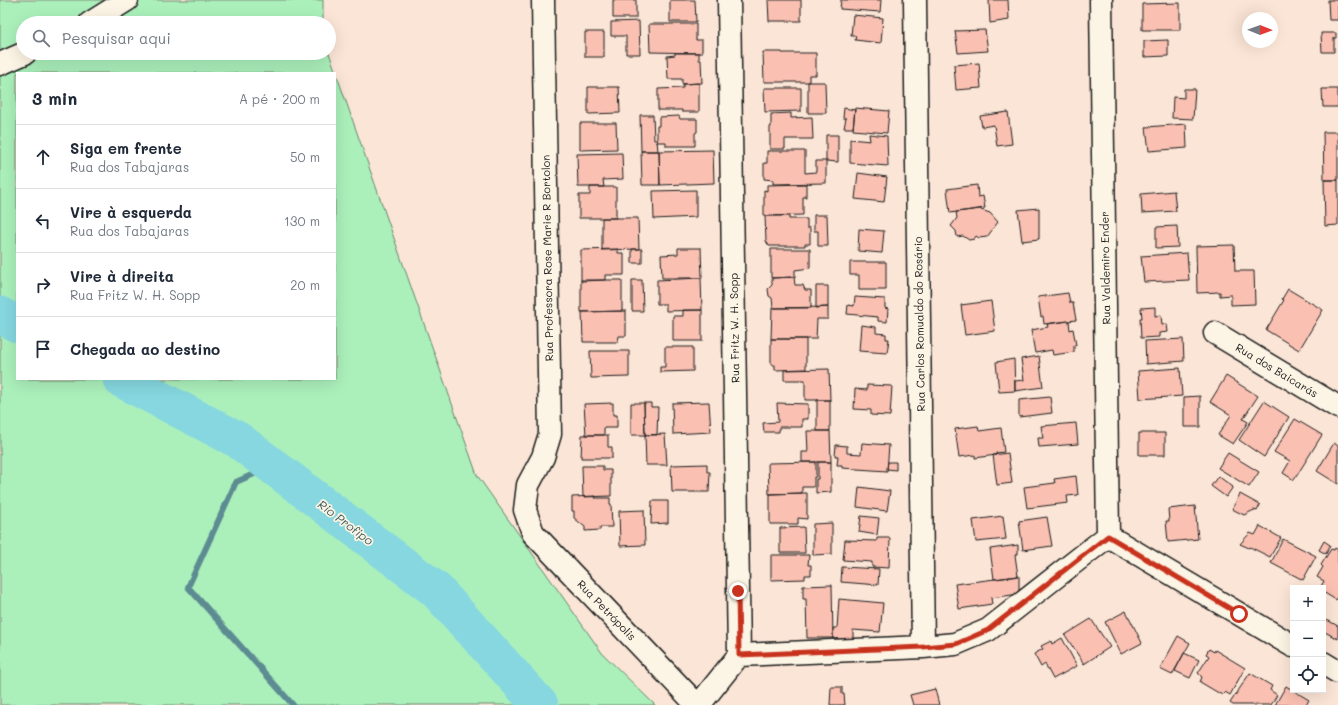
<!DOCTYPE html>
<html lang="pt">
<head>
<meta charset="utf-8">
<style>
	body { margin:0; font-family:Mali,sans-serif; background:#f2f2f3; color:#1f2937 }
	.controls { position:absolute; right:12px; bottom:12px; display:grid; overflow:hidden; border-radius:0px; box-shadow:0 4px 16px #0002 }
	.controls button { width:36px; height:36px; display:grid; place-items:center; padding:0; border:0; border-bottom:1px solid #e0e1e3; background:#fff; color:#1f2937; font:20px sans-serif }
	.compass { position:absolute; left:1242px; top:12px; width:36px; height:36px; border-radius:50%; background:#fff; box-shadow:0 4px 16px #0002; rotate:91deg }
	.stop { position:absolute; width:12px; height:12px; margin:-9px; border:3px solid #c8321e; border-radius:50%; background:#fff }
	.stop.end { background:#c8321e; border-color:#fff; box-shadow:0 1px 4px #0008 }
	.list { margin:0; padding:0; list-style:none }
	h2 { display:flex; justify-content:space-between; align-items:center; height:52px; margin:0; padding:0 16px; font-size:17px }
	h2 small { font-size:13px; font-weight:400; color:#747a83 }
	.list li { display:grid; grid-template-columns:26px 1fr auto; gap:12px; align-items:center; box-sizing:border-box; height:64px; padding:0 16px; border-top:1px solid #e0e1e3 }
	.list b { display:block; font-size:15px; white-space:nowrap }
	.list p { margin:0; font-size:13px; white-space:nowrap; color:#747a83 }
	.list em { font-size:13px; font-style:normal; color:#747a83 }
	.icon { flex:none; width:22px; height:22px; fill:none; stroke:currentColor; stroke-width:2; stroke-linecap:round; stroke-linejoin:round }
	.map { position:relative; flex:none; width:1338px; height:705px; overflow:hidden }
	.search { position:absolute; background:#fff; box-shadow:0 4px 16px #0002; left:16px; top:16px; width:320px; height:44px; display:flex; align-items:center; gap:10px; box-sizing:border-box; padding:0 14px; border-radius:22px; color:#747a83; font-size:15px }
	.panel { position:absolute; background:#fff; box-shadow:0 4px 16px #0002; left:16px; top:72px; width:320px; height:308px; border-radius:0px }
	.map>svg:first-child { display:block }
	.green { fill:#abf0bb; stroke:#64866c; fill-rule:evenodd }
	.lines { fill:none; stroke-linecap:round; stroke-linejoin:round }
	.stream { stroke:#5c8c92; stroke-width:6 }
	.river { stroke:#86d7e0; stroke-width:37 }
	.building { fill:#fac0b2; stroke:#1c1c1c }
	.minor-casing { stroke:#1c1c1c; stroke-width:25 }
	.major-casing { stroke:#1c1c1c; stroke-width:25 }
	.minor { stroke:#fcf5e5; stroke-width:22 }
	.major { stroke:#fcf5e5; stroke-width:22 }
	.route { stroke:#c8321e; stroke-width:5 }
	.labels { text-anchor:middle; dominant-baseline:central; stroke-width:3.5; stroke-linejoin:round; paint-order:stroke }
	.street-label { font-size:11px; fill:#1c1c1c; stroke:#fcf5e5 }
	.water-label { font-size:12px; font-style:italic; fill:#415d61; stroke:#fcf5e5 }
</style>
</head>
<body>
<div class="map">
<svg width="1338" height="705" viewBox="0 0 1338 705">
	<rect width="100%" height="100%" fill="#fbe5d6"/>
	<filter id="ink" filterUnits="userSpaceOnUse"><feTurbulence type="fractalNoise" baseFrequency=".025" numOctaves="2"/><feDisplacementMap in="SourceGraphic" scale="8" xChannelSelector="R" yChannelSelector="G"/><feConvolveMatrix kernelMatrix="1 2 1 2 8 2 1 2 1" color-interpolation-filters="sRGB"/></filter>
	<g filter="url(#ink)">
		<!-- green -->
		<path class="green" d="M0,0h323v23h-300v30h306l148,422 125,178 53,52h-655zM17,73h318v306h-318z"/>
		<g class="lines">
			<!-- stream -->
			<path class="stream" d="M272,466l-36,16 -48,105 105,118"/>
			<!-- river -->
			<path class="river" d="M0,315l17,9
				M121,379l117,61 198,150 104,115"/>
		</g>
		<!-- building -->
		<path class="building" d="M613,0h23v18h-23z
			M670,0h25l1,22h-26z
			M768,0h33v21h-32z
			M841,0h40l-1,12 -40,-3z
			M989,0h19l1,20 -19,3z
			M1328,0h10v20h-9z
			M1180,3v27h-38v-26z
			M853,15l30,3 -2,25 -26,-3 1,-4h-5z
			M639,21l1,33h-14v-18h-15v-14z
			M649,24h47v16h6v13l-52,-1z
			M985,30l3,21 -30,2 -3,-22z
			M585,32h19v25h-19z
			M1321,33h15v5h-2v14h-12z
			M1168,40v16l-24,1v-16z
			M763,52h19v1h34v22h-7v7h-45z
			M675,53h24v7h2l1,23 -20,1v-5h-14l-1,-23 8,-1z
			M979,63l2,25 -25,2 -2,-25z
			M808,82h17l1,31h-18z
			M699,83v29h-17v-2h-24v-21l25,-1v-4z
			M588,87h31l1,26 -32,1z
			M764,88h37v23l-36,1z
			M1184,89h11l-2,30 -21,-1 1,-21 11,1z
			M1322,89h16v18h-15z
			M844,108l11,2 -2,18h-9l2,-10h-3z
			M855,108l34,3 -2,22 -34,-3z
			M1008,112l4,32 -15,2 -3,-21 -12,2 -2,-11z
			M791,113v5l21,-1 1,22h-28v10h-15v-22h1v-13z
			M640,115h13l1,25h3l1,11h-17z
			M679,116l1,3h17v13l-2,1v13h-29v-4h-9v-16h2v-9z
			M580,123h36l1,26 -37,1z
			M1186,124l1,24 -38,3 -3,-24z
			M1323,132h15v48h-14z
			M869,134l18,2 1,30 -38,-3v-24l20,2z
			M826,135h12v27l-12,-1z
			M713,150l1,33 -54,2 -1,-34z
			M641,151h18l1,34h-18z
			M767,151h38v22l11,-1v-11h10v22l-53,1v-4l-9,-1v-16h3z
			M622,153l1,26 -20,1 1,7h-26l-1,-33z
			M858,173l29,4 -3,25 -29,-3z
			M1324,180h14v45l-13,1z
			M806,184v13h-3v18l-39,1v-26l3,1v-6z
			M977,185l1,12 5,-1 2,12 -35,5 -3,-24z
			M590,187h26v31h-37v-23h11z
			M696,190v27l-42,2 -1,-28z
			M1174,191l2,20 -34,2 -1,-19z
			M1039,208v31l-17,2 -4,-31z
			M981,209v1l9,3 8,9 -11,15 -8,1 -3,-2 -2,3 -5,1 -6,-4 -6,1 -1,-6 -5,-5 6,-8 -1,-6z
			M814,215h13l1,31h-10v-15h-4z
			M765,216h24v3h18v9h3v16h-5v2h-36l-3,-5z
			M602,218h36l1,31 -37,1z
			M1177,226l1,21 -22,1v-21z
			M859,229l25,2 -2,22 -24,-2z
			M1234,245l1,26h19l1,33 -24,1v-10l-11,1v-4l-23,1 -1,-47z
			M678,248h23l1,30h-40l-1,-23 17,-1z
			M618,249v4h6v22h-19v5l-24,1v-31z
			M632,249h10v14h-10z
			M771,249h39v19l-15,2v7l-24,1z
			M1187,253l2,27 -45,2 -3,-26z
			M850,262h36v28h-27v-15h-9z
			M794,277l1,8h8l2,5h6v18h-38l-1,-10 -3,-2 -1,-7 4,-4v-7z
			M701,278l1,32 -36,1v-7h-9v-24z
			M581,280h41v31l-41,1z
			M632,280h10l1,31h-11z
			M816,286h12v21l-12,1z
			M1288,289l35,21 -24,40 -33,-20 18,-30 -2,-1z
			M1068,293l2,10h3l3,17 -32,4 -1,-8 -2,1 -3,-20z
			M855,297l30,2v9l3,1 -1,13 -9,-1v-4l-31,-3 1,-9 6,1z
			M991,301l4,30 -30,4 -4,-30z
			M828,307v12h-11l-1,20h-45l1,-31z
			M1155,307v9l6,-1 1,10 5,-1 1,8 -9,1v4l-18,1 -1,-20h2l-1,-10z
			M683,310h19v31h-29v-25h10z
			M626,311v25h-7l-1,6h-35l-1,-30z
			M1069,321l1,9 3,-1 3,16h-2v7l-21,3 -1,-5 -17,3 -4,-23 17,-3 -1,-3z
			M861,325l15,2v6l10,1v5h3l-2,14 -28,-2z
			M771,339h35v30l-31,1v-5h-4z
			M1183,339l1,22 -38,3 -1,-23z
			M665,347h28v24l-33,1v-5h5z
			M590,351h39v26l-38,1z
			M1039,356l4,31 -28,4v-10l9,-1 -3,-21z
			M1014,359l1,32 -16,1 -3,-30z
			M1180,368l2,28 -42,3 -2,-28z
			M829,369l1,31h-25v-20h-21v-10z
			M1226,376l32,20 -15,23 5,3 -15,22 -15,-9 13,-20 -21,-13z
			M867,385l25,1 -2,30 -19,-1v-5l-17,-1 1,-20 12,1z
			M1200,396v31h-16v-30z
			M1050,397l2,16 -33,4v-17z
			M817,400h13v31h-13z
			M1264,401l25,16 -25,40 -25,-17z
			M709,402l2,30 -38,2 -1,-31z
			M613,403v12h4v13h-13v7h-18l-2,-31z
			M631,403h13l1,32h-14z
			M644,403h7v4h7l-1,28h-12z
			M777,403l31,1v15h-6v8h-23v5h-15l-1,-9 15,-1z
			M1295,419l27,16 -28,45 -11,-7 7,-12 -16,-9z
			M1076,423l2,21 -39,3 -1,-9h5l-2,-12z
			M978,426l1,5 22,-3 3,24 -8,1v2l-21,3v-3l-16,2 -4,-28z
			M807,431h23l1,31h-29v-10h6z
			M1139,433h26v22h-26z
			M665,434l2,31h-21l-1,-30z
			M582,435h26v12h4v11h-31z
			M862,443l27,2 -2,26 -45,-3v-3h-5l1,-9h-3l1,-11 11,1v7l14,1z
			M1334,443l4,3v38l-21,-13z
			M1008,453l4,30 -15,2 -4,-30z
			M1228,453l31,19 -10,15 -31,-19z
			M816,462v15h-2v10h-12v6l-33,1 -1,-31z
			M818,462h13v30l-15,1v-14h2z
			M888,462h8v8l-9,-1z
			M707,464v8h3l-1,20h-37l-1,-27z
			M582,466h21v4h8v26l-28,1z
			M1076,476l2,19 -11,1 1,7 -41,5 -3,-21 31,-4 -1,-4z
			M1218,476l15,11 -7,10 -15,-11z
			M859,487l31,4 -3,20 -30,-4z
			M802,493h5v26l-9,-1v6h-28v-30z
			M1240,494l20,11 -3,6 -3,-1 -10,5 -12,-6z
			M596,496l-1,2h15v6h1l1,23h-12v3l-15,1v-4l-11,-9v-7h-2v-14z
			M652,501h16v22l-17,1z
			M1195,506l3,33 -30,3 -2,-21h3l-1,-12z
			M644,510l1,35 -25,1 -1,-35z
			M861,516l18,2 -2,17 -18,-3z
			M1003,516l3,23 -30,3 -3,-22z
			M1047,517l5,29 -29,4 -4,-29z
			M832,523v31l-19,1v-31z
			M1260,526l21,12 -11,19 -20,-10 -1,1 -9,-4 10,-11 5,2z
			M804,527l1,26h-25v-25z
			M877,538h13l-1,30 -17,-1v-5l-29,-2 2,-20 32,1z
			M1283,539l33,17 -13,24 -32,-17z
			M1324,541l6,4 -4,9 -7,-4z
			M1018,545v9l-3,1 3,21 -24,3 -4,-30z
			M1335,548l3,2v46l-2,4 -13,-8v-4h-3l4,-7 -7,-4 6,-10 -2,-2 10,-16 3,1z
			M771,555h38l-1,10h3v10h-6v4l-34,1z
			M842,567l37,2 -1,16 -37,-3z
			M1019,576v18l-28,4 1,6 -33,5 -4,-25z
			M832,585l1,53h-26l-1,-39h-3v-13z
			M839,599l44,4 -3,29 -27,-2v9h-20v-11h4z
			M1126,611l16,32 -21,11 -16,-32z
			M1091,619l19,28 -26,17 -19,-29z
			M1327,620l11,6v13l-15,-8v-4z
			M1178,636l12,7 -18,32 -12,-6z
			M1062,638l15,28 -24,13 -8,-15 -4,3 -7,-13 9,-5 -2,-3 10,-5 1,3z
			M1209,649l5,3 1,-2 30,18 -15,27 -5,-3 -3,3 -22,-13 2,-5 -4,-4 11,-17 -3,-2z
			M1184,653l15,7 -9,18 -15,-7z
			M1250,673l22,13 -2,4 7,5 -6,10h-38l-3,-2z
			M1286,686l23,14 -3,5h-31z
			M831,687h11v7h2l1,11h-15z
			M935,689l4,16h-26l-3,-10z"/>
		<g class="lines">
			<defs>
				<path id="minor" d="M543,0l7,434 -7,23 -15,28 -3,25 8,23 164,172
					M729,0l10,655
					M915,0l8,647
					M1101,0l7,536
					M1215,333l123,74
					M1108,536l185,110
					M1323,663l15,9
					M699,705l40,-50 184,-8 32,-3 33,-14 120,-94"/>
				<path id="major" d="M90,23l37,-23
					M0,64l25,-11"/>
			</defs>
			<!-- minor casing -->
			<use href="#minor" class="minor-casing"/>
			<!-- major casing -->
			<use href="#major" class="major-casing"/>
			<!-- minor -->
			<use href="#minor" class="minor"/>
			<!-- major -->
			<use href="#major" class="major"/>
		</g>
	</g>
	<g class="lines" filter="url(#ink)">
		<!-- route -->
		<path class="route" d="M738,591l1,64 184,-8 33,-3 32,-14 120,-94 131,78"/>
	</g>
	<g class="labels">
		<!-- street labels -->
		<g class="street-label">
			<text transform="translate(547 258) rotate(-91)">Rua Professora Rose Marie R Bortolon</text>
			<text transform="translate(1105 268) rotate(-91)">Rua Valdemiro Ender</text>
			<text transform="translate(919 324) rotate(-91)">Rua Carlos Romualdo do Rosário</text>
			<text transform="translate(734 328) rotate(-91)">Rua Fritz W. H. Sopp</text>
			<text transform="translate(1277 370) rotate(31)">Rua dos Baicarás</text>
			<text transform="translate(607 610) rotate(46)">Rua Petrópolis</text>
		</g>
		<!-- water labels -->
		<g class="water-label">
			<text transform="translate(346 522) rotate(37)">Rio Profipo</text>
		</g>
	</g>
</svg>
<div class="controls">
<button>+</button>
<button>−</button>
<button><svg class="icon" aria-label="locate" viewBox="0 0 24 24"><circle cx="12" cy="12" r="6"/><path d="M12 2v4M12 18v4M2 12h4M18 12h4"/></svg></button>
</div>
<svg class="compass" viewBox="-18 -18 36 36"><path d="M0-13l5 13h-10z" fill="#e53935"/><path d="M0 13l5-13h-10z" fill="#747a83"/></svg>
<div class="stop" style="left:1239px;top:614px"></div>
<div class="stop end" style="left:738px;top:591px"></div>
<div class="search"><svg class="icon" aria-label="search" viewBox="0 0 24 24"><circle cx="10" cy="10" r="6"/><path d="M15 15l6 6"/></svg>Pesquisar aqui</div>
<section class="panel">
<h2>3 min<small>A pé · 200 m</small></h2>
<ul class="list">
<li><svg class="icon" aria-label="ahead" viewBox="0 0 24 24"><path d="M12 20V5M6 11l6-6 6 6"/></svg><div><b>Siga em frente</b><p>Rua dos Tabajaras</p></div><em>50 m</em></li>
<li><svg class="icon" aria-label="left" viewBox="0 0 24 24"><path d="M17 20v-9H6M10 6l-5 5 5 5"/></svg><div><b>Vire à esquerda</b><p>Rua dos Tabajaras</p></div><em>130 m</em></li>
<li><svg class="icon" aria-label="right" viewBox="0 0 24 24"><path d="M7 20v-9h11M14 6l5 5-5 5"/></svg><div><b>Vire à direita</b><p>Rua Fritz W. H. Sopp</p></div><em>20 m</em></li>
<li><svg class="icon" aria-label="arrive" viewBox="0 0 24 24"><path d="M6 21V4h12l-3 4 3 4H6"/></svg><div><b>Chegada ao destino</b></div></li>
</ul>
</section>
</div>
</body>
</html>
